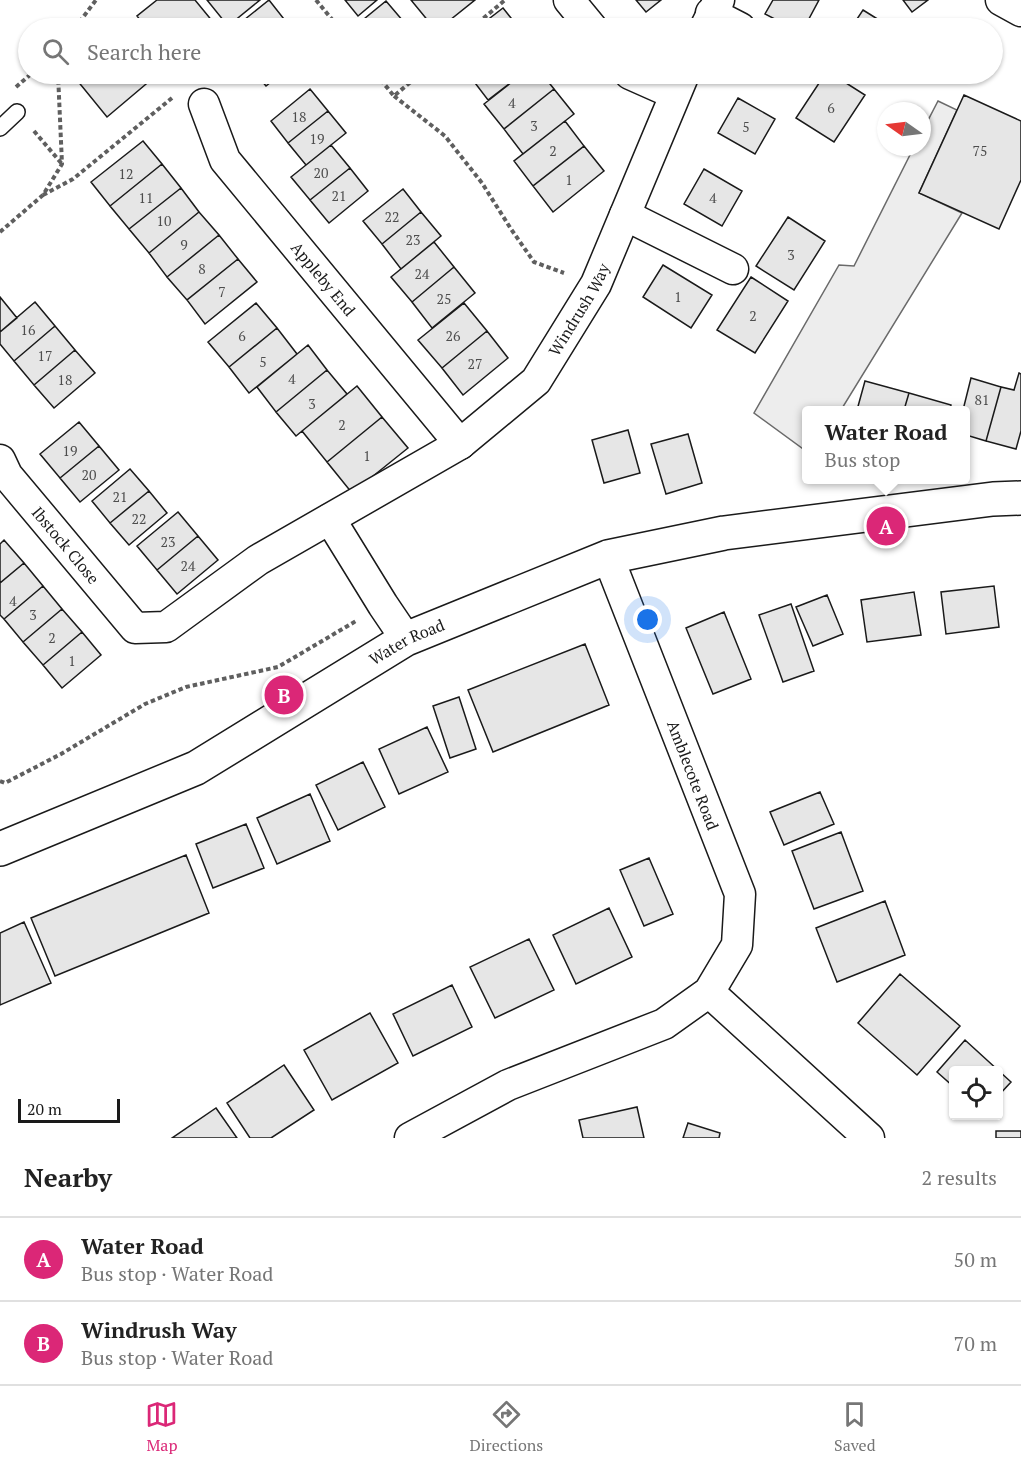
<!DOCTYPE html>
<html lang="en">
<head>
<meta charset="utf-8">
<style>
	body { margin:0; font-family:"PT Serif",serif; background:#f6f6f6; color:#222 }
	.controls { position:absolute; right:18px; bottom:18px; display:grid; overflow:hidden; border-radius:6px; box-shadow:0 2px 4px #0004 }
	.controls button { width:54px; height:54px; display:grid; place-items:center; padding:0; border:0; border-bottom:2px solid #e0e0e0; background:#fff; color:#222; font:30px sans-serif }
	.compass { position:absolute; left:877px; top:102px; width:54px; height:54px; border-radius:50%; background:#fff; box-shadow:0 2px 4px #0004; rotate:284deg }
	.scale { position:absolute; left:18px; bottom:15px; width:102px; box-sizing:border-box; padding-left:6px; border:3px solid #1a1a1a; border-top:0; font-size:16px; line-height:21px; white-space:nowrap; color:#1a1a1a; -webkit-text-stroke:4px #fff; paint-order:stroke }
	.you { position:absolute; left:648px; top:620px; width:21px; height:21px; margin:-15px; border:4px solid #fff; border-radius:50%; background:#1a73e8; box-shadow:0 0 0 9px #1a73e833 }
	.badge { display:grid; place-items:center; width:39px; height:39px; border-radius:50%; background:#db2777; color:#fff; font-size:20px; font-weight:700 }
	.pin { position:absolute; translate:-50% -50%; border:3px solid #fff; box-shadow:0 2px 6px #0006 }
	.popup { position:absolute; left:802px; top:406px; width:168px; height:78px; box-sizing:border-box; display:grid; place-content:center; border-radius:6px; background:#fff; filter:drop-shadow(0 2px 4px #0005); font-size:20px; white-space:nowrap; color:#767676 }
	.popup b { font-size:22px; color:#222 }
	.popup::after { content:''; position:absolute; left:50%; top:100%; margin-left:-12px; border:12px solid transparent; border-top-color:#fff }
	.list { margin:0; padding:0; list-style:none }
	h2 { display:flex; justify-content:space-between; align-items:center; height:78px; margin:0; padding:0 24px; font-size:26px }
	h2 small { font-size:20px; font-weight:400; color:#767676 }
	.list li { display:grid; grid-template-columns:39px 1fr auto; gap:18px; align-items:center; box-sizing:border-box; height:84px; padding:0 24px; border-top:2px solid #e0e0e0 }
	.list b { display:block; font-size:22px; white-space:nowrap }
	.list p { margin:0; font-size:20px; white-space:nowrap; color:#767676 }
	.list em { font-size:20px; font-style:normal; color:#767676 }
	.icon { flex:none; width:33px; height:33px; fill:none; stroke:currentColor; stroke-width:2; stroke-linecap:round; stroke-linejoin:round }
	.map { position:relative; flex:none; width:1021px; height:1138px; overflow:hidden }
	.search { position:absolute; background:#fff; box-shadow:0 2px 4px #0004; left:18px; right:18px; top:18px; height:66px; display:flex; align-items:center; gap:15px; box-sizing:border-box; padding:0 21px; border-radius:33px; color:#767676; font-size:22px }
	.sheet { height:246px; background:#fff }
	nav { display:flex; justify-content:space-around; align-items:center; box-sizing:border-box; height:84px; border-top:2px solid #e0e0e0; background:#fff; font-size:16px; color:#767676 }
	nav a { display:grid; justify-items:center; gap:3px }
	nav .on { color:#db2777 }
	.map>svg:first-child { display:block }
	.built { fill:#ededed; stroke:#6a6a6a; stroke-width:1.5 }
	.building { fill:#e6e6e6; stroke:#1a1a1a; stroke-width:1.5 }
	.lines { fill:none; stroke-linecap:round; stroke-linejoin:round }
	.service-casing { stroke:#1a1a1a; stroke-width:18 }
	.minor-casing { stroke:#1a1a1a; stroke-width:33 }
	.tertiary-casing { stroke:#1a1a1a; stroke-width:36 }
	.path { stroke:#5f5f5f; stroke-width:4; stroke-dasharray:4.5 3; stroke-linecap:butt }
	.service { stroke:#fff; stroke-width:15 }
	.minor { stroke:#fff; stroke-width:30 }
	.tertiary { stroke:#fff; stroke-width:33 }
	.labels { text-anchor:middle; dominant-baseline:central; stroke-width:4.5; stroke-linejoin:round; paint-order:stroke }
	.number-label { font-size:14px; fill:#4d4d4d }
	.street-label { font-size:16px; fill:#1a1a1a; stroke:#fff }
</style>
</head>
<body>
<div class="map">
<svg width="1021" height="1138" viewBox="0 0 1021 1138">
	<rect width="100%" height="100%" fill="#fff"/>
	<!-- built -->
	<path class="built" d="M938,101l19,9 -38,83 43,20 -121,197h-35v41l-52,-38 85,-148 15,1 60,-119h8v-15z"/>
	<!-- building -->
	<path class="building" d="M157,0h38l23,28h-72l-9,-12z
		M207,0h53l-32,26z
		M269,0l22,28h-57z
		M345,0h32l-19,16z
		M411,0h64l-35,28h-6z
		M636,0h25l-15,12z
		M773,0h46l-15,28h-12l-27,-14z
		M903,0h25l-16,12z
		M386,1l23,27h-56z
		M503,8l16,20h-42z
		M863,10l29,18h-41z
		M72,74h75l5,5 -45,38z
		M256,74h25l-15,12z
		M471,74h51l-34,26 -19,-25z
		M522,74h20l12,15 -50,40 -20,-25z
		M825,74h7l33,21 -31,47 -38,-24z
		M310,89l18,22 -40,32 -17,-22z
		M554,89l20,25 -51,40 -19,-25z
		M964,95l57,26v59l-22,49 -80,-36z
		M738,98l37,21 -20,35 -37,-21z
		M328,111l18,22 -40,32 -18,-22z
		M565,121l19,25 -51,40 -19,-25z
		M143,141l19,23 -52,42 -19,-24z
		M331,145l19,23 -40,32 -19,-23z
		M584,146l20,25 -51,41 -20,-26z
		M162,164l19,24 -52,41 -19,-23z
		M350,168l18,23 -39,32 -19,-23z
		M704,169l38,22 -20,35 -38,-22z
		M181,188l18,24 -50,41 -20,-24z
		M403,189l18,23 -39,32 -19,-23z
		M199,212l20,23 -52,42 -18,-24z
		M421,212l20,24 -40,33 -19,-25z
		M788,217l37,24 -31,49 -38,-24z
		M219,235l19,24 -51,41 -20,-23z
		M434,242l20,25 -42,35 -21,-25z
		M238,259l19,23 -52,42 -18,-24z
		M663,265l49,30 -21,33 -48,-31z
		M454,267l21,26 -43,35 -20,-26z
		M751,277l37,24 -33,52 -38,-23z
		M0,297l17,21 -17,14z
		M35,302l20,24 -41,35 -14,-17v-12z
		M256,303l21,25 -48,39 -21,-25z
		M464,303l23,28 -45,37 -24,-28z
		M55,326l20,24 -41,35 -20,-24z
		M277,328l20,26 -48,39 -20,-26z
		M487,331l21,27 -45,37 -21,-27z
		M308,345l19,25 -51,42 -19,-25z
		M75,350l20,23 -41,35 -20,-23z
		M327,370l20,24 -51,42 -20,-24z
		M1019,373l2,1v57l-5,18 -30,-8 15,-54 13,3z
		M971,378l30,9 -15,54 -20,-6v-25h-3z
		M865,381l44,12 -5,17h-47z
		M357,386l25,31 -55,45 -25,-31z
		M909,393l42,12 -1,5h-46z
		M382,417l26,31 -56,45 -25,-31z
		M79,422l20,24 -39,32 -20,-24z
		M628,430l12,43 -36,10 -12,-43z
		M688,434l14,49 -36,11 -15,-50z
		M99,446l20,24 -39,32 -20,-24z
		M130,469l19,22 -39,32 -18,-22z
		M149,491l18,22 -38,32 -19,-22z
		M178,512l20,24 -41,34 -20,-24z
		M198,536l20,24 -41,34 -20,-24z
		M4,540l20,23 -24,20v-39z
		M24,563l19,23 -39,33 -4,-4v-32z
		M43,586l19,23 -39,33 -19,-23z
		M994,586l5,41 -53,7 -5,-42z
		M914,592l7,43 -54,7 -6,-42z
		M827,595l16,39 -30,12 -17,-39z
		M791,604l23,67 -31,11 -24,-67z
		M62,609l20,23 -39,33 -20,-23z
		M724,612l27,67 -38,15 -27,-66z
		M82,632l19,23 -39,33 -19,-23z
		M585,644l24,61 -116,47 -25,-62z
		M459,697l17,52 -26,9 -17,-52z
		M427,727l21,45 -49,22 -20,-45z
		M363,762l22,45 -47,23 -22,-45z
		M820,792l14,32 -50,21 -14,-33z
		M310,794l20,47 -53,23 -20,-46z
		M246,824l18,44 -51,20 -17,-44z
		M841,832l22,59 -49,18 -22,-58z
		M186,855l23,58 -154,63 -24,-58z
		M649,858l24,56 -29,12 -24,-56z
		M885,901l20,54 -68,27 -21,-54z
		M609,908l23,49 -56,27 -23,-49z
		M24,922l27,61 -51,22v-72z
		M529,939l25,51 -59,28 -25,-51z
		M900,974l60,52 -43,49 -59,-52z
		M452,985l20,42 -59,29 -20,-42z
		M370,1013l28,50 -66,37 -28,-50z
		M965,1040l46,42 -13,14v-26h-44v17l-17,-15z
		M284,1065l30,45 -43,28h-21l-23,-35z
		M637,1107l7,31h-61l-4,-18z
		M216,1108l21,30h-65z
		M688,1123l32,10 -1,5h-36z
		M996,1131h25v7h-25z"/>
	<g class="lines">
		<defs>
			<path id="service" d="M0,128l17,-16"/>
			<g id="minor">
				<path d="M569,0l23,28"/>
				<path d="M1001,0l20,11"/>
				<path d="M711,13l29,15"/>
				<path d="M705,28l14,-28"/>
				<path d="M630,74l45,20"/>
				<path id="s1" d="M204,104l21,56 235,284"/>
				<path d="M625,215l108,54"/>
				<path id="s2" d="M0,460l7,15 128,153 31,-1 92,-67 202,-116 76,-63 60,-97 88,-210"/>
				<path d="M330,519l53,86 23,34"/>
				<path d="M709,992l160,146"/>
				<path d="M410,1138l98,-53 156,-61 45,-32 28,-47 3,-51 -132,-337"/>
			</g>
			<g id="tertiary">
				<path id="s3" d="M0,849l196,-81 210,-129 202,-82 116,-24 269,-34 28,-1"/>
			</g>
		</defs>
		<!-- service casing -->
		<use href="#service" class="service-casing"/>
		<!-- minor casing -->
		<use href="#minor" class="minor-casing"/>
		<!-- tertiary casing -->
		<use href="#tertiary" class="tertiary-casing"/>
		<!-- path -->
		<path class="path" d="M316,0l23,28
			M75,28l21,-28
			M472,28l33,-28
			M376,74l18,22 26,-22
			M16,87l15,-13
			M394,96l51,40 37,47 29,46 23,33 30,11
			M34,131l28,33
			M43,195l30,-16 99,-81
			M0,232l43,-37 19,-31 -4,-90
			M0,781l5,2 56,-29 84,-50 41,-17 92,-20 78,-46"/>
		<!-- service -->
		<use href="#service" class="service"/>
		<!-- minor -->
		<use href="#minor" class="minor"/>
		<!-- tertiary -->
		<use href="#tertiary" class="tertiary"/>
	</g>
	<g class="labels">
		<!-- number labels -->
		<g class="number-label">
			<text x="512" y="102">4</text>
			<text x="831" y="107">6</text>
			<text x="299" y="116">18</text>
			<text x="534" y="125">3</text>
			<text x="746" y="126">5</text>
			<text x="317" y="138">19</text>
			<text x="553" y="150">2</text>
			<text x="980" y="150">75</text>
			<text x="321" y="172">20</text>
			<text x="126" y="173">12</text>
			<text x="569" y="179">1</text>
			<text x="339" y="195">21</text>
			<text x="146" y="197">11</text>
			<text x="713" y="197">4</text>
			<text x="392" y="216">22</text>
			<text x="164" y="220">10</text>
			<text x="413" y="239">23</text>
			<text x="184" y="244">9</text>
			<text x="791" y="254">3</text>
			<text x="202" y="268">8</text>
			<text x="422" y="273">24</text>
			<text x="222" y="291">7</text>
			<text x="678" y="296">1</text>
			<text x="444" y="298">25</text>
			<text x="753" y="315">2</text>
			<text x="28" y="329">16</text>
			<text x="242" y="335">6</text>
			<text x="453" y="335">26</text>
			<text x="45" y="355">17</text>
			<text x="263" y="361">5</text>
			<text x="475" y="363">27</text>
			<text x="292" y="378">4</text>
			<text x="65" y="379">18</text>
			<text x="982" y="399">81</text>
			<text x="312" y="403">3</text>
			<text x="342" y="424">2</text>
			<text x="70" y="450">19</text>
			<text x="367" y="455">1</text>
			<text x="89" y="474">20</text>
			<text x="120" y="496">21</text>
			<text x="139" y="518">22</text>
			<text x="168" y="541">23</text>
			<text x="188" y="565">24</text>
			<text x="13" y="600">4</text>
			<text x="33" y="614">3</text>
			<text x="52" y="637">2</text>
			<text x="72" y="660">1</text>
		</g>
		<!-- street labels -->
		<g class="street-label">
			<text stroke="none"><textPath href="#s1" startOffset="214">Appleby End</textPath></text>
			<text stroke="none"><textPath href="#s2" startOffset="776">Windrush Way</textPath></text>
			<text stroke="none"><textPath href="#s2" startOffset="108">Ibstock Close</textPath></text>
			<text stroke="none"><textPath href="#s3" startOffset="458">Water Road</textPath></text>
			<text transform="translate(693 775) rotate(69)">Amblecote Road</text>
		</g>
	</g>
</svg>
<div class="controls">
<button><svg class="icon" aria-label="locate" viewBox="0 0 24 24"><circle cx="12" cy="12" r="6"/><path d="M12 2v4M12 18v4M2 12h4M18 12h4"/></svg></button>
</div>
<svg class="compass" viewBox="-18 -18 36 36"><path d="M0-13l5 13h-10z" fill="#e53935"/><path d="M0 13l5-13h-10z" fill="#767676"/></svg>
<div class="scale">20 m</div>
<div class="you"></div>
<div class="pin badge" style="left:886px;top:526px">A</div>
<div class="popup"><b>Water Road</b>Bus stop</div>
<div class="pin badge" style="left:284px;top:695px">B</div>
<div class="search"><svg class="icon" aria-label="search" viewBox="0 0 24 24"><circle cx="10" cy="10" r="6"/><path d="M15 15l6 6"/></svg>Search here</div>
</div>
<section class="sheet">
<h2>Nearby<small>2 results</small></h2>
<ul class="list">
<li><span class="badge">A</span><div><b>Water Road</b><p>Bus stop · Water Road</p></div><em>50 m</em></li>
<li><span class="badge">B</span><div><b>Windrush Way</b><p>Bus stop · Water Road</p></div><em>70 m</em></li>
</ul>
</section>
<nav>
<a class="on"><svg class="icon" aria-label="map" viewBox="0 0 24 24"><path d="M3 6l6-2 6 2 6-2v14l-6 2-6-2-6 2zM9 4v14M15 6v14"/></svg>Map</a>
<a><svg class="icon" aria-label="directions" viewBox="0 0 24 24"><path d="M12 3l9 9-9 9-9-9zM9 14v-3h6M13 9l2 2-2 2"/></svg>Directions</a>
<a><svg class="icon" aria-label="saved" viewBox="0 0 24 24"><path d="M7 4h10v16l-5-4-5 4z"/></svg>Saved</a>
</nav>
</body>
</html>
